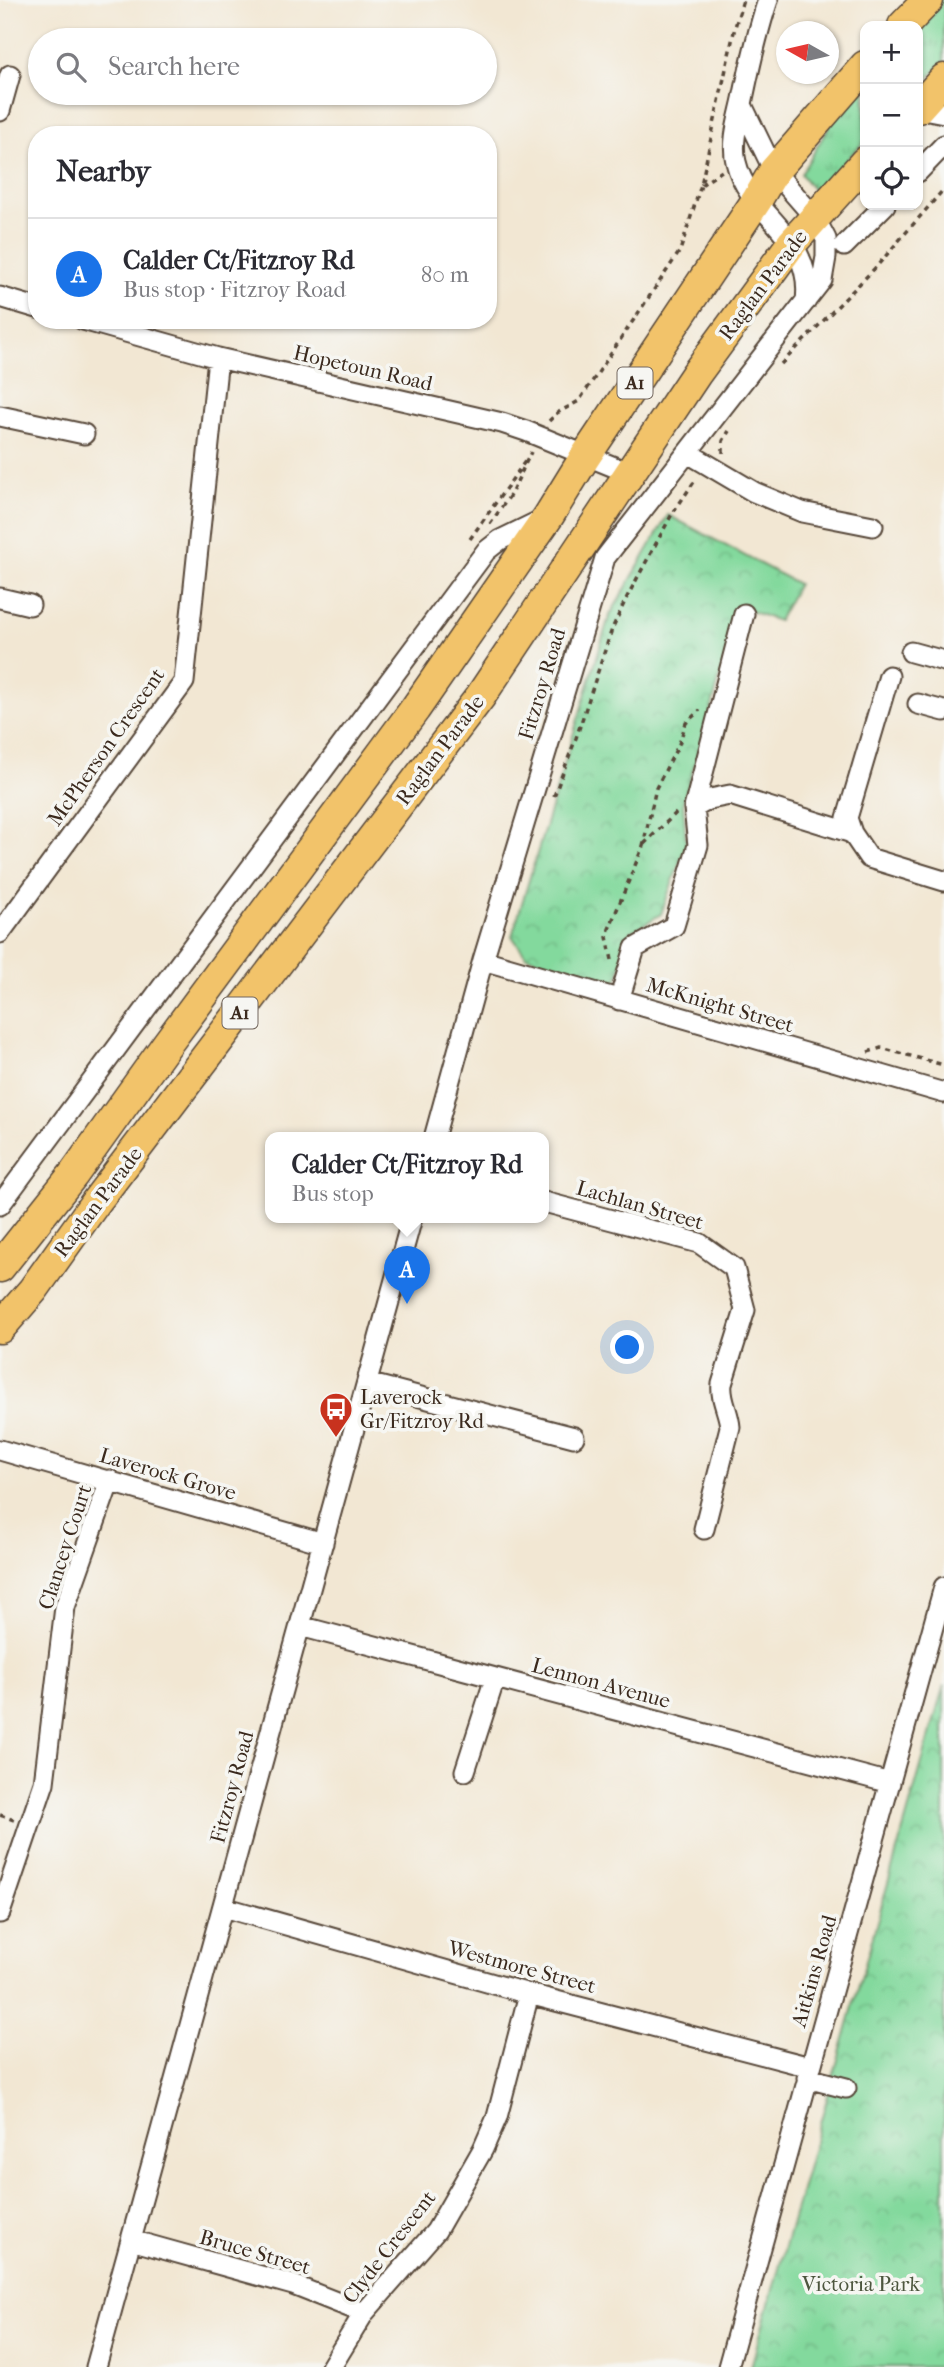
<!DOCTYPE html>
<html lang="en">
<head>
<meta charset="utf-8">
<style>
	body { margin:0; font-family:"IM FELL French Canon",serif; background:#f7f7f7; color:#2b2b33 }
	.controls { position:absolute; right:21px; top:21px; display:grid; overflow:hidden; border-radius:14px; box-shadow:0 2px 5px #0004 }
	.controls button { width:63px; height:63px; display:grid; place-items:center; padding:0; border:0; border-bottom:2px solid #e1e1e2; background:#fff; color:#2b2b33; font:35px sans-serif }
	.compass { position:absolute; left:776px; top:21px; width:63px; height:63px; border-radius:50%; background:#fff; box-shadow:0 2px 5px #0004; rotate:278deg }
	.you { position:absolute; left:628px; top:1348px; width:24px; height:24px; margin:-18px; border:5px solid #fff; border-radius:50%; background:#1a73e8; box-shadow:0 0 0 10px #1a73e833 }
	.badge { display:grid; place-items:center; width:46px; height:46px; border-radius:50%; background:#1a73e8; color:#fff; font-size:23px; font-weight:700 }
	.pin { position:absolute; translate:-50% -58px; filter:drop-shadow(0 2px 4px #0008) }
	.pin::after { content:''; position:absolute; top:37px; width:24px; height:21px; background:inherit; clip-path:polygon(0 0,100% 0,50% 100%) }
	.popup { position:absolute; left:265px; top:1132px; width:284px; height:91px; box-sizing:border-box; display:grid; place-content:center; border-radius:14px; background:#fff; filter:drop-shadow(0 2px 5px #0005); font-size:23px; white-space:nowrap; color:#7c7c81 }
	.popup b { font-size:26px; color:#2b2b33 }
	.popup::after { content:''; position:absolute; left:50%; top:100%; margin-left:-14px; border:14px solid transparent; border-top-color:#fff }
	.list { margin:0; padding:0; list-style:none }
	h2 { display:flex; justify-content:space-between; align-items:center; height:91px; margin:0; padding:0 28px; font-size:30px }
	h2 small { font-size:23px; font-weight:400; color:#7c7c81 }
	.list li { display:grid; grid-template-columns:46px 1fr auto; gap:21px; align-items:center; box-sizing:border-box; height:112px; padding:0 28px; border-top:2px solid #e1e1e2 }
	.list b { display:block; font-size:26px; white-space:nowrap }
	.list p { margin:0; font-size:23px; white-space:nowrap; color:#7c7c81 }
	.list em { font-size:23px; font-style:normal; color:#7c7c81 }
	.icon { flex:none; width:38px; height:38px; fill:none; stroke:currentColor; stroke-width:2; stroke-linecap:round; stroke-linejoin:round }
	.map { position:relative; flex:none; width:944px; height:2367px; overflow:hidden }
	.search { position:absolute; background:#fff; box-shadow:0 2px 5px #0004; left:28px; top:28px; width:469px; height:77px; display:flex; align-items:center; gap:18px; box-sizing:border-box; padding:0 24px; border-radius:38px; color:#7c7c81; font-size:26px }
	.panel { position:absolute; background:#fff; box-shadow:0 2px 5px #0004; left:28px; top:126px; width:469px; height:203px; border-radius:28px }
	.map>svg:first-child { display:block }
	.grass { fill:url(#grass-tufts); stroke:#5f825e; stroke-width:2 }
	.park { fill:url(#park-crowns); stroke:#5f825e; stroke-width:2 }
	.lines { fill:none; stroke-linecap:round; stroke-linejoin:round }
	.minor-casing { stroke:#564639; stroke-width:23 }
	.highway-casing { stroke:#564639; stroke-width:33 }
	.path { stroke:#564639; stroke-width:3.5; stroke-dasharray:5 5; stroke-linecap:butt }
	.minor { stroke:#fff; stroke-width:19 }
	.highway { stroke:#f2c36a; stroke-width:30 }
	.labels { text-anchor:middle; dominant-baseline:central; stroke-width:7; stroke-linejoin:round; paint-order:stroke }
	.shield { fill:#f6f6f2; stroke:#73675e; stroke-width:2 }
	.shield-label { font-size:19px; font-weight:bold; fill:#3b2a1e }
	.street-label { font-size:21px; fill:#3b2a1e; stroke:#f6f6f2 }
	.poi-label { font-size:21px; fill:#3b2a1e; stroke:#f6f6f2; text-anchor:start }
	.park-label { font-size:21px; fill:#4d563e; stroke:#f6f6f2 }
</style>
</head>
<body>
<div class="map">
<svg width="944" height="2367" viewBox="0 0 944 2367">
	<defs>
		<pattern id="grass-tufts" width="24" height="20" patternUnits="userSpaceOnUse" patternTransform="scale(1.75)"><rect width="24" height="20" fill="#83d99d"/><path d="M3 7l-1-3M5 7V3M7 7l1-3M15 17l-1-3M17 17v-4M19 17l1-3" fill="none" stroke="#72ba87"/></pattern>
		<pattern id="park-crowns" width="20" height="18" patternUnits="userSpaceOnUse" patternTransform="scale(1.75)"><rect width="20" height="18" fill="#83d99d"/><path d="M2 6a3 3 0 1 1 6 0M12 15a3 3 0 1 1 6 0" fill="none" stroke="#72ba87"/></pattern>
	</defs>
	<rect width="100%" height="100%" fill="#f6f6f2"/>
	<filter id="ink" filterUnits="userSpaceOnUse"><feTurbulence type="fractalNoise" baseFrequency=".0143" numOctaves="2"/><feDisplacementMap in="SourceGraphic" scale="14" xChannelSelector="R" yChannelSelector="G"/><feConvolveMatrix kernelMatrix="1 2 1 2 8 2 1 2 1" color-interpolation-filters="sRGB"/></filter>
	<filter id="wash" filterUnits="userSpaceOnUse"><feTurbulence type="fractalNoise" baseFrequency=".00686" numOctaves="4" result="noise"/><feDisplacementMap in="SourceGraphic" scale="28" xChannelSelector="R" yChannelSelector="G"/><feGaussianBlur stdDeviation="1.57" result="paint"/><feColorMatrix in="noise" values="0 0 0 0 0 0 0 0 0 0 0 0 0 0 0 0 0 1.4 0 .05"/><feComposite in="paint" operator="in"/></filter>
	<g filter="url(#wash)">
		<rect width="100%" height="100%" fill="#f2e7d3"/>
		<!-- grass -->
		<path class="grass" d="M928,0h16v62l-26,27v-63z
			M865,66v75l-50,51 -14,-18z"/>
		<!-- park -->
		<path class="park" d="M668,515l130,69 -20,37 -39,-14 -30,110 -26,84 3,44 -25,69 -30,18 -15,52 -90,-28 -14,-20 97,-319z
			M944,1685v682h-193z"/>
	</g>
	<g filter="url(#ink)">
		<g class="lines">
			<defs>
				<path id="minor" d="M768,0c-11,33 -18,65 -25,99 -4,19 -12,43 -7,63 13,55 78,72 70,139
					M918,108l26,5
					M0,111l10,-36
					M918,172l26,-27
					M844,246l41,-41
					M0,297l37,11
					M83,320l135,38 284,65 24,8 103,42
					M0,416l84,18
					M688,453l66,39 48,20 71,14
					M0,598l30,7
					M911,652l33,9
					M889,676l-42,142 5,15 17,25 75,23
					M918,704l26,7
					M694,808l16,-9 20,-4 122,38
					M0,933l184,-251 34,-324
					M483,960l461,133
					M619,1000l16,-52 39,-22 24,-81 -4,-37 50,-194
					M434,1138l49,-178 122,-402 217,-278 4,-23v-18l-11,-21 -41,-47 -32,-66
					M544,1202l155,41 35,25 11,42 -23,74c-2,15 7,28 8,43l-26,102
					M0,1205l486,-654 14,-11 43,-21
					M367,1383l207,54
					M0,1450l323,93
					M300,1626l590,157
					M465,1771l30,-93
					M223,1907l306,87 281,73
					M0,1913l44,-130 21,-176 45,-127
					M807,2078l39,10
					M131,2240l162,45 71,28
					M96,2367l316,-1149
					M331,2367l33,-54 72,-82 47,-82 14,-32 32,-123
					M728,2367l216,-780"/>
				<path id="highway" d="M903,26l25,-26
					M918,108l26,-29
					M0,1267l73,-92 94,-131 248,-335 133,-192 37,-60 172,-257 17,-29 91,-105
					M0,1328l33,-38 62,-87 385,-506 216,-323 96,-131 73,-81"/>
			</defs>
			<!-- minor casing -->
			<use href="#minor" class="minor-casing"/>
			<!-- highway casing -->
			<use href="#highway" class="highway-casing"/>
			<!-- path -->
			<path class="path" d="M701,185l21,-14
				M781,364l95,-97 68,-78
				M549,421l8,-8 22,-12 101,-150 21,-66 34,-158 8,-27
				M723,453v-12l6,-10
				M490,524l21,-30 20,-42
				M470,539l56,-79
				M554,796l22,-58 36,-109 15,-32 44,-81 25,-37
				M644,844l32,-31
				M612,960l-5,-23 2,-8 34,-83 13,-58 23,-44 7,-21 14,-13
				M868,1052l13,-4 63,17
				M0,1815l14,5"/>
			<!-- minor -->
			<use href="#minor" class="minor"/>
			<!-- highway -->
			<use href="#highway" class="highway"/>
		</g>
	</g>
	<!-- icons -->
	<defs>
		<symbol id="bus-pin" viewBox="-11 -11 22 30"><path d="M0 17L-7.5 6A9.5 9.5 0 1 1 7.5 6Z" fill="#c8321e" stroke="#f6f6f2"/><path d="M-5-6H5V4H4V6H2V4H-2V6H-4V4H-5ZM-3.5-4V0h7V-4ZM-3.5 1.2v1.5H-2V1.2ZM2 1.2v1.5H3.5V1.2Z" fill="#fff"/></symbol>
	</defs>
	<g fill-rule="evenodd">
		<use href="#bus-pin" x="317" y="1390" width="38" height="52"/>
	</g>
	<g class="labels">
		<!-- shield labels -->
		<g class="shield">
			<rect x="617.5" y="367.5" width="35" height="31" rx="5"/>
			<rect x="222.5" y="997.5" width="35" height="31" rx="5"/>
		</g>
		<g class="shield-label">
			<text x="635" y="383">A1</text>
			<text x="240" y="1013">A1</text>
		</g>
		<!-- street labels -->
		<g class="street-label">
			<text transform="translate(763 285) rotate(-53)">Raglan Parade</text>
			<text transform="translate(363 368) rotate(13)">Hopetoun Road</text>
			<text transform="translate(542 684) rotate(-73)">Fitzroy Road</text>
			<text transform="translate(106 747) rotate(-55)">McPherson Crescent</text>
			<text transform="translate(440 750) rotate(-53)">Raglan Parade</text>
			<text transform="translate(720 1005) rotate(16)">McKnight Street</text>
			<text transform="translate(98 1202) rotate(-53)">Raglan Parade</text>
			<text transform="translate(640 1205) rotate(16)">Lachlan Street</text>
			<text transform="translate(168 1474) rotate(16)">Laverock Grove</text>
			<text transform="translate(65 1547) rotate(-72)">Clancey Court</text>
			<text transform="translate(601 1683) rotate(15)">Lennon Avenue</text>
			<text transform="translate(232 1787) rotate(-75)">Fitzroy Road</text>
			<text transform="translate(522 1967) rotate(15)">Westmore Street</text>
			<text transform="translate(814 1971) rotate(-74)">Aitkins Road</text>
			<text transform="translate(389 2247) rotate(-52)">Clyde Crescent</text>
			<text transform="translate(255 2252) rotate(16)">Bruce Street</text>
		</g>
		<!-- poi labels -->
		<g class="poi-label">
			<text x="360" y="1397">Laverock<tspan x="360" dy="24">Gr/Fitzroy Rd</tspan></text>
		</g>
		<!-- park labels -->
		<g class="park-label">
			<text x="861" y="2284">Victoria Park</text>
		</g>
	</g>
</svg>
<div class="controls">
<button>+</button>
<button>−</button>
<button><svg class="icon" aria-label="locate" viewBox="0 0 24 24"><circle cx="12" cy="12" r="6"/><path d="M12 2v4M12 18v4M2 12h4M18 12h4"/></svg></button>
</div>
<svg class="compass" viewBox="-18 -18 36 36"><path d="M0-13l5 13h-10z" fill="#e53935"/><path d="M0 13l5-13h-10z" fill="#7c7c81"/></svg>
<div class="you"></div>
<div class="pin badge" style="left:407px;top:1304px">A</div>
<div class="popup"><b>Calder Ct/Fitzroy Rd</b>Bus stop</div>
<div class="search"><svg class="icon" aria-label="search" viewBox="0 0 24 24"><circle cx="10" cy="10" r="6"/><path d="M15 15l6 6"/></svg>Search here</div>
<section class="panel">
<h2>Nearby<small></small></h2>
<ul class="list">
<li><span class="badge">A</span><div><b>Calder Ct/Fitzroy Rd</b><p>Bus stop · Fitzroy Road</p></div><em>80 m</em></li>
</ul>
</section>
</div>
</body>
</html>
